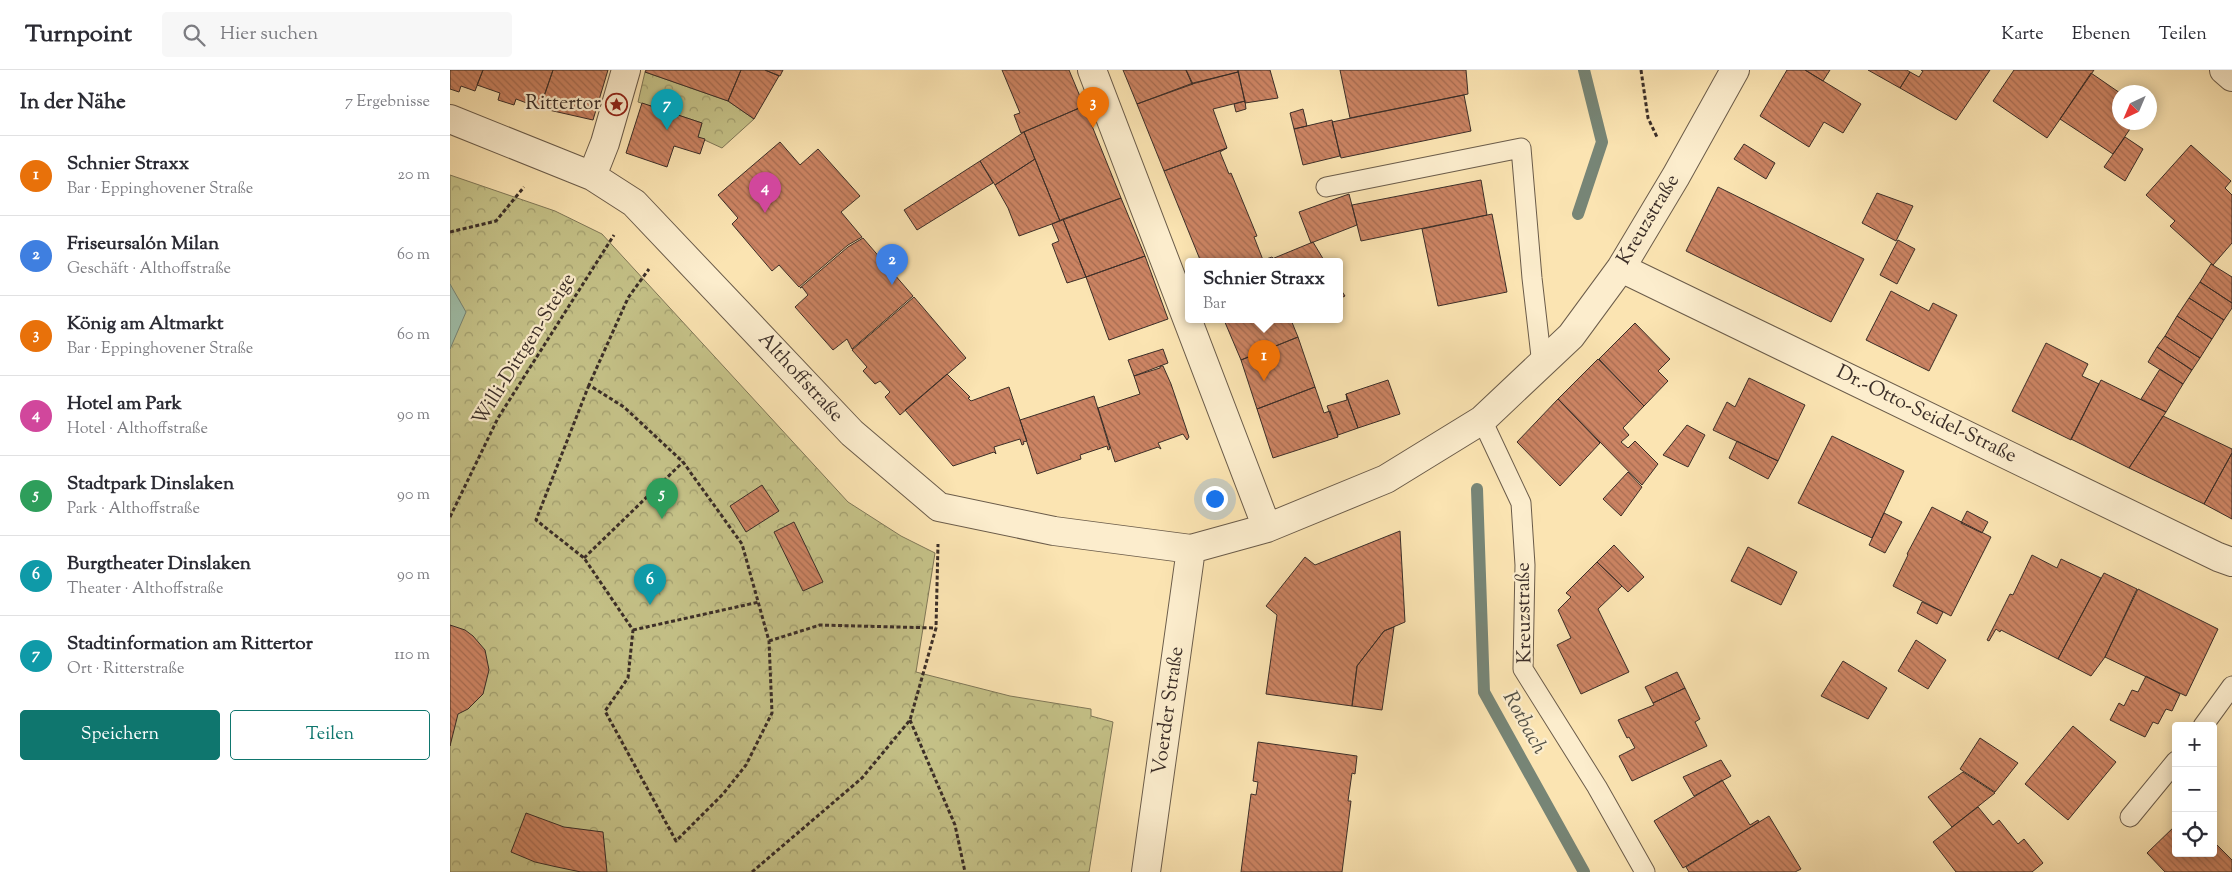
<!DOCTYPE html>
<html lang="de">
<head>
<meta charset="utf-8">
<style>
	body { margin:0; font-family:"Sorts Mill Goudy",serif; background:#f7f7f7; color:#2b2b33 }
	.controls { position:absolute; right:15px; bottom:15px; display:grid; overflow:hidden; border-radius:5px; box-shadow:0 2px 12px #0003 }
	.controls button { width:45px; height:45px; display:grid; place-items:center; padding:0; border:0; border-bottom:1px solid #e1e1e2; background:#fff; color:#2b2b33; font:25px sans-serif }
	.compass { position:absolute; left:1662px; top:15px; width:45px; height:45px; border-radius:50%; background:#fff; box-shadow:0 2px 12px #0003; rotate:224deg }
	.you { position:absolute; left:764px; top:428px; width:18px; height:18px; margin:-12px; border:4px solid #fff; border-radius:50%; background:#1a73e8; box-shadow:0 0 0 8px #1a73e833 }
	.badge { display:grid; place-items:center; width:32px; height:32px; border-radius:50%; background:#0f766e; color:#fff; font-size:16px; font-weight:700 }
	.pin { position:absolute; translate:-50% -41px; filter:drop-shadow(0 1px 2px #0008) }
	.pin::after { content:''; position:absolute; top:26px; width:18px; height:15px; background:inherit; clip-path:polygon(0 0,100% 0,50% 100%) }
	.popup { position:absolute; left:735px; top:188px; width:158px; height:65px; box-sizing:border-box; display:grid; place-content:center; border-radius:5px; background:#fff; filter:drop-shadow(0 1px 4px #0005); font-size:16px; white-space:nowrap; color:#7c7c81 }
	.popup b { font-size:19px; color:#2b2b33 }
	.popup::after { content:''; position:absolute; left:50%; top:100%; margin-left:-10px; border:10px solid transparent; border-top-color:#fff }
	.list { margin:0; padding:0; list-style:none }
	h2 { display:flex; justify-content:space-between; align-items:center; height:65px; margin:0; padding:0 20px; font-size:21px }
	h2 small { font-size:16px; font-weight:400; color:#7c7c81 }
	.list li { display:grid; grid-template-columns:32px 1fr auto; gap:15px; align-items:center; box-sizing:border-box; height:80px; padding:0 20px; border-top:1px solid #e1e1e2 }
	.list b { display:block; font-size:19px; white-space:nowrap }
	.list p { margin:0; font-size:16px; white-space:nowrap; color:#7c7c81 }
	.list em { font-size:16px; font-style:normal; color:#7c7c81 }
	.actions { display:flex; gap:10px; padding:15px 20px }
	.actions a { flex:1; padding:11px 0; border:1px solid #0f766e; border-radius:5px; text-align:center; font-size:18px; color:#0f766e }
	.actions .main { background:#0f766e; color:#fff }
	.icon { flex:none; width:28px; height:28px; fill:none; stroke:currentColor; stroke-width:2; stroke-linecap:round; stroke-linejoin:round }
	.map { position:relative; flex:none; width:1782px; height:802px; overflow:hidden }
	header { display:flex; align-items:center; gap:30px; box-sizing:border-box; height:70px; padding:0 25px; background:#fff; border-bottom:1px solid #e1e1e2 }
	header strong { font-size:24px }
	nav { display:flex; gap:28px; margin-inline-start:auto; font-size:18px }
	.search { width:350px; height:45px; background:#f7f7f7; display:flex; align-items:center; gap:12px; box-sizing:border-box; padding:0 18px; border-radius:5px; color:#7c7c81; font-size:19px }
	main { display:flex }
	aside { flex:1; background:#fff }
	.map>svg:first-child { display:block }
	.forest { fill:url(#forest-crowns); stroke:#807858 }
	.water { fill:#9fbfaa; stroke:#778576 }
	.lines { fill:none; stroke-linecap:round; stroke-linejoin:round }
	.stream { stroke:#778576; stroke-width:12 }
	.building { fill:url(#building-back-hatch); stroke:#3b2e28 }
	.lane-casing { stroke:#6b5c4a; stroke-width:21 }
	.street-casing { stroke:#6b5c4a; stroke-width:30 }
	.path { stroke:#3b2e28; stroke-width:3; stroke-dasharray:4 2.5; stroke-linecap:butt }
	.lane { stroke:#fcedcd; stroke-width:19 }
	.street { stroke:#fcedcd; stroke-width:28 }
	.labels { text-anchor:middle; dominant-baseline:central; stroke-width:4.5; stroke-linejoin:round; paint-order:stroke }
	.poi-label { font-size:20px; fill:#3b2e28; stroke:#fcedcd; text-anchor:end }
	.street-label { font-size:20px; fill:#3b2e28; stroke:#fcedcd }
	.water-label { font-size:21px; font-style:italic; fill:#545248; stroke:#fcedcd }
</style>
</head>
<body>
<header>
<strong>Turnpoint</strong>
<div class="search"><svg class="icon" aria-label="search" viewBox="0 0 24 24"><circle cx="10" cy="10" r="6"/><path d="M15 15l6 6"/></svg>Hier suchen</div>
<nav><a>Karte</a><a>Ebenen</a><a>Teilen</a></nav>
</header>
<main>
<aside>
<h2>In der Nähe<small>7 Ergebnisse</small></h2>
<ul class="list">
<li><span class="badge" style="background:#e8710a">1</span><div><b>Schnier Straxx</b><p>Bar · Eppinghovener Straße</p></div><em>20 m</em></li>
<li><span class="badge" style="background:#3f7fe0">2</span><div><b>Friseursalón Milan</b><p>Geschäft · Althoffstraße</p></div><em>60 m</em></li>
<li><span class="badge" style="background:#e8710a">3</span><div><b>König am Altmarkt</b><p>Bar · Eppinghovener Straße</p></div><em>60 m</em></li>
<li><span class="badge" style="background:#d1479c">4</span><div><b>Hotel am Park</b><p>Hotel · Althoffstraße</p></div><em>90 m</em></li>
<li><span class="badge" style="background:#2e9e5b">5</span><div><b>Stadtpark Dinslaken</b><p>Park · Althoffstraße</p></div><em>90 m</em></li>
<li><span class="badge" style="background:#0f9aa8">6</span><div><b>Burgtheater Dinslaken</b><p>Theater · Althoffstraße</p></div><em>90 m</em></li>
<li><span class="badge" style="background:#0f9aa8">7</span><div><b>Stadtinformation am Rittertor</b><p>Ort · Ritterstraße</p></div><em>110 m</em></li>
</ul>
<div class="actions"><a class="main">Speichern</a><a>Teilen</a></div>
</aside>
<div class="map">
<svg width="1782" height="802" viewBox="0 0 1782 802">
	<defs>
		<pattern id="forest-crowns" width="20" height="18" patternUnits="userSpaceOnUse" patternTransform="scale(1.25)"><rect width="20" height="18" fill="#c5c288"/><path d="M2 6a3 3 0 1 1 6 0M12 15a3 3 0 1 1 6 0" fill="none" stroke="#a19e6f"/></pattern>
		<pattern id="building-back-hatch" width="6" height="6" patternUnits="userSpaceOnUse" patternTransform="scale(1.25)"><rect width="6" height="6" fill="#cc8463"/><path d="M-1 5l2 2M0 0l6 6M5-1l2 2" fill="none" stroke="#a76c52"/></pattern>
	</defs>
	<rect width="100%" height="100%" fill="#fbe4b2"/>
	<filter id="stains"><feTurbulence type="fractalNoise" baseFrequency=".004" numOctaves="4"/><feColorMatrix values="0 0 0 0 .2 0 0 0 0 .09 0 0 0 0 .02 0 0 0 .5 -.17"/></filter>
	<radialGradient id="worn" r=".72"><stop offset=".6" stop-color="#630" stop-opacity="0"/><stop offset="1" stop-color="#630" stop-opacity=".3"/></radialGradient>
	<!-- forest -->
	<path class="forest" d="M195,2l83,29 26,18 -32,29 -24,-11 4,-14 -64,-21z
		M0,105l105,36 47,23 246,268 53,34 34,17 -19,119 94,24 81,13v7l22,6 -24,150h-639z"/>
	<!-- water -->
	<path class="water" d="M0,214l16,28 -16,37z"/>
	<g class="lines">
		<!-- stream -->
		<path class="stream" d="M1128,144l24,-72 -18,-72
			M1027,419l7,203 100,180"/>
	</g>
	<!-- building -->
	<path class="building" d="M0,0h33l-8,21 -14,-5 -2,6 -9,-3z
		M33,0h70l-13,38 -24,-9 -2,6 -16,-5 2,-7 -23,-8z
		M103,0h55l-15,50 -53,-12z
		M196,0h95l-13,31 -83,-29z
		M291,0h24l14,6 -25,43 -26,-18z
		M315,0h18l-3,6z
		M552,0h67l15,36 -63,27 -7,-18 6,-2z
		M673,0h63l7,14 -56,20z
		M736,0h52v2l-46,12z
		M788,0h32l8,28 -33,5z
		M890,0h126l2,24 -118,24z
		M1337,0h18l56,34 -18,29 -19,-11 -15,25 -49,-31z
		M1355,0h25l-7,11z
		M1418,0h39l3,2 -10,16z
		M1471,0h69l-34,50 -56,-32 10,-16 9,5 4,-6z
		M1564,0h80l-47,68 -54,-37z
		M788,2l7,29 -32,8 14,39 -63,23 -27,-67 56,-21z
		M1641,3l29,20v29h12l-2,3 2,1 -19,28 -53,-35z
		M1014,25l7,36 -130,27 -9,-36z
		M795,31l1,8 -10,3 -2,-8z
		M192,33l60,20 -4,14 7,2 -5,15 -26,-8 -7,21 -41,-14z
		M634,36l37,92 -61,23 -36,-89z
		M853,39l4,17 -13,3 -4,-16z
		M882,50l8,36 -37,9 -9,-36z
		M574,62l11,27 -40,26 -15,-24z
		M1675,67l18,12 -18,32 -21,-14z
		M330,72l20,23 18,-16 42,47 -19,16 21,25 -14,8 -49,42 -20,-22 -7,6 -40,-47 6,-6 -20,-23z
		M1294,74l31,19 -9,16 -32,-20z
		M1741,75l40,36 -6,7 7,7v48l-19,22 -43,-39 5,-5 -29,-26z
		M777,78l-7,4 9,22 2,-1 26,63 -3,1 9,23 9,-3 1,1 -6,3 -66,1 -37,-91z
		M585,89l25,62 -41,15 -11,-28 -13,-23z
		M530,91l13,22 -76,47 -13,-20z
		M1031,110l6,35 -126,26 -9,-36z
		M1268,117l146,72 -33,63 -145,-71z
		M1427,123l36,13 -17,35 -34,-18z
		M899,124l8,31 -46,18 -12,-31z
		M671,128l24,58 -59,21 -23,-58z
		M1042,144l15,78 -69,14 -16,-77z
		M613,149l23,58 -19,6 -15,-39 7,-3 -7,-17z
		M413,168l50,58 -61,53 -5,-10 -14,11 -38,-43 13,-12 -6,-8 -2,1 48,-41z
		M1448,170l17,9 -18,35 -17,-9z
		M863,172l12,20h-57l-1,-1z
		M695,186l23,63 -59,21 -23,-63z
		M1761,194l21,13v26l-32,-21z
		M1750,212l32,21v5l-8,12 -35,-22z
		M889,217l6,9 -6,3z
		M1441,221l38,20 4,-8 24,12 -28,56 -63,-31z
		M464,227l52,61 -66,57 -15,-18 5,-5 -10,-11 -5,3 -12,-13 4,-4 -15,-17z
		M1739,228l35,22 -12,19 -35,-23z
		M1727,246l35,23 -12,19 -35,-22z
		M774,250h67l7,17 -57,23z
		M1185,253l35,36 -12,12 10,10 -24,25 -45,-47z
		M1715,266l35,22 -8,12 -35,-23z
		M848,267l17,50 -58,22 -16,-49z
		M1596,273l42,21 -6,12 17,8 -28,56 -59,-29z
		M1707,277l35,23 -9,14 -35,-22z
		M713,279l5,14 -34,13 -6,-16z
		M1148,289l46,47 -21,22 6,7 -8,7 7,6 7,-7 23,23 -16,21 -84,-86z
		M710,296h3l8,18 18,53 -2,3 -4,-6 -25,9 3,6 -3,-2 -43,15 -17,-54 42,-14 -6,-18 26,-8z
		M1710,299l23,15 -17,28 -25,-13z
		M497,304l23,23 -2,1 3,3 38,-14 18,54 -4,1 1,2 -2,1 -2,-6 -26,8 2,7 -2,-2 -41,14 -48,-56z
		M1299,308l56,27 -27,56 -65,-31 14,-28 8,5z
		M938,310l12,34 -42,14 -12,-34z
		M1651,310l65,32 -37,56 -58,-29z
		M865,317l9,26 6,-2 8,26 -65,21 -16,-49z
		M896,324l12,34 -20,7 -11,-29 20,-6z
		M644,326l16,53 -2,1 -1,-4 -27,9 1,4 -44,15 -17,-54z
		M1108,329l42,44 -40,43 -43,-44z
		M1713,346l69,33v4l-28,51 -75,-36z
		M1237,355l18,10 -17,32 -25,-12z
		M1382,366l72,35 -32,67 -74,-35z
		M1287,371l41,20 -10,18 -39,-21z
		M1782,383v66l-28,-15z
		M1178,402l14,15 -21,29 -18,-17z
		M312,415l17,26 -33,21 -16,-26z
		M1482,437l59,30 -40,79 -58,-30 15,-31 -1,-1z
		M1517,441l21,11 -6,11 -21,-10z
		M1434,443l18,9 -17,31 -16,-8z
		M344,452l29,60 -20,9 -29,-59z
		M950,461l5,91 -21,9 -27,35 -5,40 -86,-12 11,-79 -11,-9 39,-49 10,8z
		M1164,475l30,32 -16,15 -31,-30z
		M1298,477l49,25 -16,33 -50,-24z
		M1582,485l25,13 4,-9 40,19 -43,81 -57,-29 -1,2 -4,-3 -7,12 -2,-1 23,-46 3,1z
		M1147,492l25,24 -24,23 31,63 -48,22 -24,-49 14,-7 -13,-28 13,-13 -5,-4z
		M1654,503l33,16 -32,68 -14,19 -33,-17z
		M1688,519l80,40 -32,67 -81,-39z
		M1472,532l21,10 -6,12 -20,-11z
		M0,555l15,5 8,6 12,14 4,20 -6,24 -15,15 -10,5 -8,32z
		M944,557l-12,83 -30,-4 5,-40 27,-35z
		M1466,570l30,20 -18,29 -30,-18z
		M1393,591l44,27 -19,31 -47,-23z
		M1227,602l8,16 -32,15 -8,-16z
		M1696,606l34,18 -8,17 -6,-2 -8,15 -5,-2 -8,15 -35,-17 9,-17 5,3 8,-16 6,2z
		M1235,618l15,31 -5,3 12,24 -75,35 -13,-25 16,-8 -6,-11 -2,1 -9,-18 36,-15 -1,-2z
		M1623,656l43,36 -48,58 -43,-36z
		M1530,668l38,25 -23,29 -35,-23z
		M808,672l99,14 -2,18 -3,-1 -4,28h3l-9,71h-101l10,-78 5,1 2,-13 -5,-1z
		M1271,690l10,16 -37,20 -11,-19z
		M1513,702l32,21 -43,34 -24,-30z
		M1272,710l28,45 8,-5 1,2 -76,46 -29,-47z
		M1528,737l15,18 6,-5 19,24 6,-5 19,24 -11,9h-76l-23,-30z
		M76,743l38,14 39,5 4,40h-26l-24,-5 -22,-5 -24,-10z
		M1319,746l32,53 -6,3h-106l-3,-5z
		M1726,755v28h37v-12l19,19v12h-67l-18,-19z"/>
	<g class="lines">
		<defs>
			<path id="lane" d="M876,117l195,-39 11,130 10,87
				M1032,350l39,83 4,62 -2,104 74,118 48,85
				M1753,656l29,-40
				M1680,747l46,-56"/>
			<path id="street" d="M642,0l175,458
				M1774,0l8,7
				M0,49l142,57 42,27 218,230 87,74 115,24 137,18 76,-21 119,-49 96,-59 89,-84 50,-68 55,-92 59,-106
				M142,106l13,-33 21,-73
				M1171,198l597,289 14,5
				M696,802l45,-323"/>
		</defs>
		<!-- lane casing -->
		<use href="#lane" class="lane-casing"/>
		<!-- street casing -->
		<use href="#street" class="street-casing"/>
		<!-- path -->
		<path class="path" d="M1191,0l7,48 9,19
			M0,162l46,-11 28,-34
			M139,315l-53,135 48,38 49,72 -5,48 -23,33 71,130 47,-47 23,-29 26,-52 -3,-72 -27,-97 -59,-82 -59,-55 -35,-22 39,-87 21,-29
			M0,447l48,-99 116,-183
			M134,488l99,-96
			M183,560l126,-28
			M319,571l51,-16 116,3
			M460,650l45,105 10,47
			M302,802l110,-94 48,-58 26,-92 2,-84"/>
		<!-- lane -->
		<use href="#lane" class="lane"/>
		<!-- street -->
		<use href="#street" class="street"/>
	</g>
	<!-- icons -->
	<defs>
		<symbol id="sight-ring" viewBox="-11 -11 22 22"><circle r="9.5" fill="#fcedcd" stroke="#8f2418" stroke-width="1.5"/><path d="M0-6L1.8-2.2L6-1.7L2.9 1.2L3.7 5.4L0 3.3L-3.7 5.4L-2.9 1.2L-6-1.7L-1.8-2.2Z" fill="#8f2418"/></symbol>
	</defs>
	<g fill-rule="evenodd">
		<use href="#sight-ring" x="154" y="22" width="25" height="25"/>
	</g>
	<g class="labels">
		<!-- poi labels -->
		<g class="poi-label">
			<text x="151" y="34">Rittertor</text>
		</g>
		<!-- street labels -->
		<g class="street-label">
			<text transform="translate(1199 150) rotate(-59)">Kreuzstraße</text>
			<text transform="translate(75 280) rotate(-58)">Willi-Dittgen-Steige</text>
			<text transform="translate(350 308) rotate(47)">Althoffstraße</text>
			<text transform="translate(1476 345) rotate(26)">Dr.-Otto-Seidel-Straße</text>
			<text transform="translate(1075 543) rotate(-91)">Kreuzstraße</text>
			<text transform="translate(719 641) rotate(-82)">Voerder Straße</text>
		</g>
		<!-- water labels -->
		<g class="water-label">
			<text transform="translate(1074 653) rotate(61)">Rotbach</text>
		</g>
	</g>
	<rect width="100%" height="100%" filter="url(#stains)"/>
	<rect width="100%" height="100%" fill="url(#worn)"/>
</svg>
<div class="controls">
<button>+</button>
<button>−</button>
<button><svg class="icon" aria-label="locate" viewBox="0 0 24 24"><circle cx="12" cy="12" r="6"/><path d="M12 2v4M12 18v4M2 12h4M18 12h4"/></svg></button>
</div>
<svg class="compass" viewBox="-18 -18 36 36"><path d="M0-13l5 13h-10z" fill="#e53935"/><path d="M0 13l5-13h-10z" fill="#7c7c81"/></svg>
<div class="you"></div>
<div class="pin badge" style="left:814px;top:311px;background:#e8710a">1</div>
<div class="popup"><b>Schnier Straxx</b>Bar</div>
<div class="pin badge" style="left:442px;top:215px;background:#3f7fe0">2</div>
<div class="pin badge" style="left:643px;top:58px;background:#e8710a">3</div>
<div class="pin badge" style="left:315px;top:143px;background:#d1479c">4</div>
<div class="pin badge" style="left:212px;top:449px;background:#2e9e5b">5</div>
<div class="pin badge" style="left:200px;top:535px;background:#0f9aa8">6</div>
<div class="pin badge" style="left:217px;top:60px;background:#0f9aa8">7</div>
</div>
</main>
</body>
</html>
